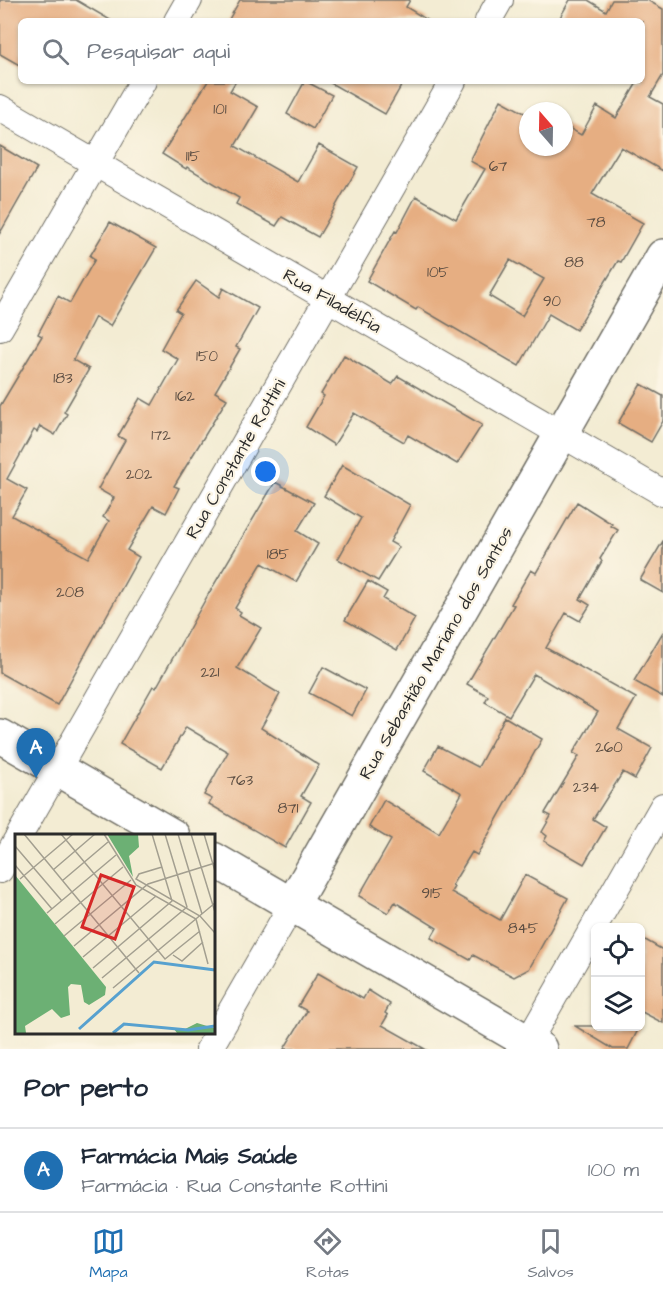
<!DOCTYPE html>
<html lang="pt">
<head>
<meta charset="utf-8">
<style>
	body { margin:0; font-family:"Architects Daughter",sans-serif; background:#f2f2f3; color:#1f2937 }
	.controls { position:absolute; right:18px; bottom:18px; display:grid; overflow:hidden; border-radius:9px; box-shadow:0 2px 4px #0004 }
	.controls button { width:54px; height:54px; display:grid; place-items:center; padding:0; border:0; border-bottom:2px solid #e0e1e3; background:#fff; color:#1f2937; font:30px sans-serif }
	.compass { position:absolute; left:519px; top:102px; width:54px; height:54px; border-radius:50%; background:#fff; box-shadow:0 2px 4px #0004; rotate:340deg }
	.you { position:absolute; left:266px; top:472px; width:21px; height:21px; margin:-15px; border:4px solid #fff; border-radius:50%; background:#1a73e8; box-shadow:0 0 0 9px #1a73e833 }
	.badge { display:grid; place-items:center; width:39px; height:39px; border-radius:50%; background:#1f6fb2; color:#fff; font-size:20px; font-weight:700 }
	.pin { position:absolute; translate:-50% -50px; filter:drop-shadow(0 2px 3px #0008) }
	.pin::after { content:''; position:absolute; top:32px; width:21px; height:18px; background:inherit; clip-path:polygon(0 0,100% 0,50% 100%) }
	.list { margin:0; padding:0; list-style:none }
	h2 { display:flex; justify-content:space-between; align-items:center; height:78px; margin:0; padding:0 24px; font-size:26px }
	h2 small { font-size:20px; font-weight:400; color:#747a83 }
	.list li { display:grid; grid-template-columns:39px 1fr auto; gap:18px; align-items:center; box-sizing:border-box; height:84px; padding:0 24px; border-top:2px solid #e0e1e3 }
	.list b { display:block; font-size:22px; white-space:nowrap }
	.list p { margin:0; font-size:20px; white-space:nowrap; color:#747a83 }
	.list em { font-size:20px; font-style:normal; color:#747a83 }
	.icon { flex:none; width:33px; height:33px; fill:none; stroke:currentColor; stroke-width:2; stroke-linecap:round; stroke-linejoin:round }
	.map { position:relative; flex:none; width:663px; height:1049px; overflow:hidden }
	.search { position:absolute; background:#fff; box-shadow:0 2px 4px #0004; left:18px; right:18px; top:18px; height:66px; display:flex; align-items:center; gap:15px; box-sizing:border-box; padding:0 21px; border-radius:9px; color:#747a83; font-size:22px }
	.sheet { height:162px; background:#fff }
	nav { display:flex; justify-content:space-around; align-items:center; box-sizing:border-box; height:84px; border-top:2px solid #e0e1e3; background:#fff; font-size:16px; color:#747a83 }
	nav a { display:grid; justify-items:center; gap:3px }
	nav .on { color:#1f6fb2 }
	.map>svg:first-child { display:block }
	.building { fill:#e6ae82; fill-rule:evenodd }
	.lines { fill:none; stroke-linecap:round; stroke-linejoin:round }
	.street-casing { stroke:#716f66; stroke-width:28 }
	.secondary-casing { stroke:#716f66; stroke-width:36 }
	.street { stroke:#fff; stroke-width:26 }
	.secondary { stroke:#fff; stroke-width:33 }
	.labels { text-anchor:middle; dominant-baseline:central; stroke-width:4.5; stroke-linejoin:round; paint-order:stroke }
	.number-label { font-size:15px; fill:#5a4c41 }
	.street-label { font-size:18px; fill:#2b2b2b; stroke:#fcf5e5 }
	.inset-river { fill:none; stroke:#57a1cf; stroke-width:3 }
	.inset-road { fill:none; stroke:#a39f90; stroke-width:1.5 }
	.view { fill:#d62828; fill-opacity:0.15; stroke:#d62828; stroke-width:3 }
	.inset-edge { fill:none; stroke:#2b2b2b; stroke-width:3 }
</style>
</head>
<body>
<div class="map">
<svg width="663" height="1049" viewBox="0 0 663 1049">
	<rect width="100%" height="100%" fill="#fcf5e5"/>
	<filter id="ink" filterUnits="userSpaceOnUse"><feTurbulence type="fractalNoise" baseFrequency=".0167" numOctaves="2"/><feDisplacementMap in="SourceGraphic" scale="12" xChannelSelector="R" yChannelSelector="G"/><feConvolveMatrix kernelMatrix="1 2 1 2 8 2 1 2 1" color-interpolation-filters="sRGB"/></filter>
	<filter id="wash" filterUnits="userSpaceOnUse"><feTurbulence type="fractalNoise" baseFrequency=".008" numOctaves="4" result="noise"/><feDisplacementMap in="SourceGraphic" scale="24" xChannelSelector="R" yChannelSelector="G"/><feGaussianBlur stdDeviation="1.35" result="paint"/><feColorMatrix in="noise" values="0 0 0 0 0 0 0 0 0 0 0 0 0 0 0 0 0 1.4 0 .05"/><feComposite in="paint" operator="in"/></filter>
	<g filter="url(#wash)">
		<rect width="100%" height="100%" fill="#f3ecd3"/>
		<g id="blocks">
			<!-- building -->
			<path class="building" d="M0,0h76l36,21h-91v45l-21,-12z
				M240,0h170l-4,7 23,14h-201z
				M570,0h18l18,11 6,-11h35l16,9v66l-13,22 13,7v67l-42,-24 -29,47 51,29 -22,39 -3,-1 -42,69 -27,-16 -30,52 -101,-59 -2,3 -49,-29 28,-50 2,1 19,-36 40,23 29,-50 -15,-8 31,-61 27,15v32h36v-22l17,10 16,-29 19,12 22,-37h4v-60h-84zM510,260l34,19 -22,37 -33,-20z
				M208,81h28l-6,10 28,16 -23,39 63,36 21,-37 39,22 -40,70 -36,-20 -6,9 -40,-22 3,-6 -52,-31 -1,2 -24,-15z
				M305,81l27,14 -19,34 -26,-15z
				M327,81h77l-19,33z
				M0,146l37,22 -37,65z
				M110,222l46,26 -46,78 -15,-9 -22,43 16,9 -25,43 3,2 -12,21 -15,-9 -3,6 -3,-2 -27,49 20,11 -15,26 76,42 21,-37 -6,-4 11,-19 -16,-9 27,-49 -7,-4 22,-38 12,7 26,-46 -17,-10 20,-36 -5,-3 20,-29 23,16 4,-9 35,20 -22,39 4,2 -25,43 12,7 -53,87 5,2 -13,25 -13,-7 -26,44 12,7 -82,148 -57,-32v-267l42,-70 -4,-2 20,-38 12,7 25,-44 -5,-3z
				M344,355l48,29 6,-8 84,49 -25,39 -49,-29 -4,7 -50,-29 -20,32 -28,-18 18,-31 -3,-2z
				M641,384l22,12v25l-12,21 -33,-19z
				M342,465l68,40 -20,37 9,5 -21,34 -40,-22 23,-41 -37,-22z
				M275,482l39,21 -17,28 21,13 -22,38 -34,-19 -27,45 6,4 -2,3 22,13 -24,40 43,26 -19,34 58,37 -18,31 10,6 -26,46 -76,-44 3,-5 -8,-4 24,-43 -42,-25 -24,41 -42,-24 33,-58 3,2 53,-95z
				M577,502l35,22 -1,2 7,4 -18,29 2,2 -22,38 10,6 -10,16 -14,-8 -20,35 90,50 -18,31 34,19 -17,31 -12,-7 -30,47 13,8 -22,37 -40,-23 3,-5 -5,-4 9,-16 -6,-3 34,-57 -6,-3 25,-41 -64,-38 -25,42 -24,-14 3,-6 -21,-12 47,-79 -3,-1 20,-34 5,3z
				M663,541v52l-23,-13z
				M368,581l19,11 -4,7 32,19 -18,32 -52,-30z
				M663,632v65l-29,-16z
				M323,667l43,23 -14,26 -43,-23z
				M505,717l37,22 -65,116 -5,-3 -20,33 2,2 -3,5 49,28 25,-45 43,23 -39,71 -15,8 -41,-22 -3,5 -39,-22 6,-10 -42,-26 -7,11 -29,-17 32,-56 -22,-13 15,-27 55,33 23,-40 -38,-22 14,-25 40,21z
				M640,937l23,13v73l-23,-12z
				M318,973l45,26 5,-9 22,14 -5,9 3,2 -6,10 43,24h-141l23,-38 -9,-5z
				M575,1026h65l-12,23h-15z"/>
		</g>
	</g>
	<g filter="url(#ink)">
		<use href="#blocks" fill-opacity="0" stroke="#716f66" stroke-width="1.5"/>
		<g class="lines">
			<defs>
				<path id="street" d="M177,21l12,-21
					M488,21l12,-21
					M0,108l663,385
					M0,328l143,-247
					M19,836l434,-755
					M0,870l16,-29
					M209,1049l83,-144
					M524,1049l139,-243"/>
				<path id="secondary" d="M0,736l173,100
					M213,859l327,190
					M292,905l371,-649"/>
			</defs>
			<!-- street casing -->
			<use href="#street" class="street-casing"/>
			<!-- secondary casing -->
			<use href="#secondary" class="secondary-casing"/>
			<!-- street -->
			<use href="#street" class="street"/>
			<!-- secondary -->
			<use href="#secondary" class="secondary"/>
		</g>
	</g>
	<g class="labels">
		<!-- number labels -->
		<g class="number-label">
			<text x="220" y="109">101</text>
			<text x="193" y="156">115</text>
			<text x="498" y="166">67</text>
			<text x="596" y="222">78</text>
			<text x="574" y="262">88</text>
			<text x="438" y="272">105</text>
			<text x="552" y="301">90</text>
			<text x="207" y="356">150</text>
			<text x="63" y="378">183</text>
			<text x="185" y="396">162</text>
			<text x="161" y="435">172</text>
			<text x="139" y="474">202</text>
			<text x="278" y="554">185</text>
			<text x="70" y="592">208</text>
			<text x="210" y="672">221</text>
			<text x="609" y="747">260</text>
			<text x="240" y="780">763</text>
			<text x="586" y="787">234</text>
			<text x="288" y="808">871</text>
			<text x="432" y="893">915</text>
			<text x="523" y="928">845</text>
		</g>
		<!-- street labels -->
		<g class="street-label">
			<text transform="translate(332 301) rotate(30)">Rua Filadélfia</text>
			<text transform="translate(236 459) rotate(-60)">Rua Constante Rottini</text>
			<text transform="translate(436 653) rotate(-60)">Rua Sebastião Mariano dos Santos</text>
		</g>
	</g>
	<!-- overview -->
	<g transform="translate(15 834)">
		<rect width="200" height="200" fill="#f3ecd3"/>
		<path d="M92,0h31l1,13 -10,9 4,21zM0,41l91,112 -1,8 -16,10 -5,-3 -3,-17 -10,-1 -3,3 2,28 -9,3 -9,-9 -27,17 1,7h-11zM182,189l17,5v5h-37l-3,-4 9,1z" fill="#6cb074"/>
		<path class="inset-river" d="M64,195l75,-67 61,8M98,199l11,-9 64,6 27,-4"/>
		<path class="inset-road" d="M9,0l115,139M46,0l104,125 35,-28M89,0l32,51 60,34 12,45M163,0l24,80M176,0l24,78M189,0l11,37M0,12l47,55M0,31l37,44M147,33l-23,7 -3,5 64,37 15,17M38,36l42,-36M5,45l53,-45M47,47l46,-39M32,79l69,-58M40,90l68,-57M49,102l67,-56M59,112l74,-62 67,-21M158,121l9,6 21,-19M68,123l73,-61M78,134l79,-67 -20,-67M87,144l85,-71 -22,-73M98,154l102,-85"/>
		<path class="view" d="M86,41l33,12 -19,52 -33,-12z"/>
		<rect width="200" height="200" class="inset-edge"/>
	</g>
</svg>
<div class="controls">
<button><svg class="icon" aria-label="locate" viewBox="0 0 24 24"><circle cx="12" cy="12" r="6"/><path d="M12 2v4M12 18v4M2 12h4M18 12h4"/></svg></button>
<button><svg class="icon" aria-label="layers" viewBox="0 0 24 24"><path d="M12 4l9 5-9 5-9-5zM3 14l9 5 9-5"/></svg></button>
</div>
<svg class="compass" viewBox="-18 -18 36 36"><path d="M0-13l5 13h-10z" fill="#e53935"/><path d="M0 13l5-13h-10z" fill="#747a83"/></svg>
<div class="you"></div>
<div class="pin badge" style="left:36px;top:778px">A</div>
<div class="search"><svg class="icon" aria-label="search" viewBox="0 0 24 24"><circle cx="10" cy="10" r="6"/><path d="M15 15l6 6"/></svg>Pesquisar aqui</div>
</div>
<section class="sheet">
<h2>Por perto<small></small></h2>
<ul class="list">
<li><span class="badge">A</span><div><b>Farmácia Mais Saúde</b><p>Farmácia · Rua Constante Rottini</p></div><em>100 m</em></li>
</ul>
</section>
<nav>
<a class="on"><svg class="icon" aria-label="map" viewBox="0 0 24 24"><path d="M3 6l6-2 6 2 6-2v14l-6 2-6-2-6 2zM9 4v14M15 6v14"/></svg>Mapa</a>
<a><svg class="icon" aria-label="directions" viewBox="0 0 24 24"><path d="M12 3l9 9-9 9-9-9zM9 14v-3h6M13 9l2 2-2 2"/></svg>Rotas</a>
<a><svg class="icon" aria-label="saved" viewBox="0 0 24 24"><path d="M7 4h10v16l-5-4-5 4z"/></svg>Salvos</a>
</nav>
</body>
</html>
